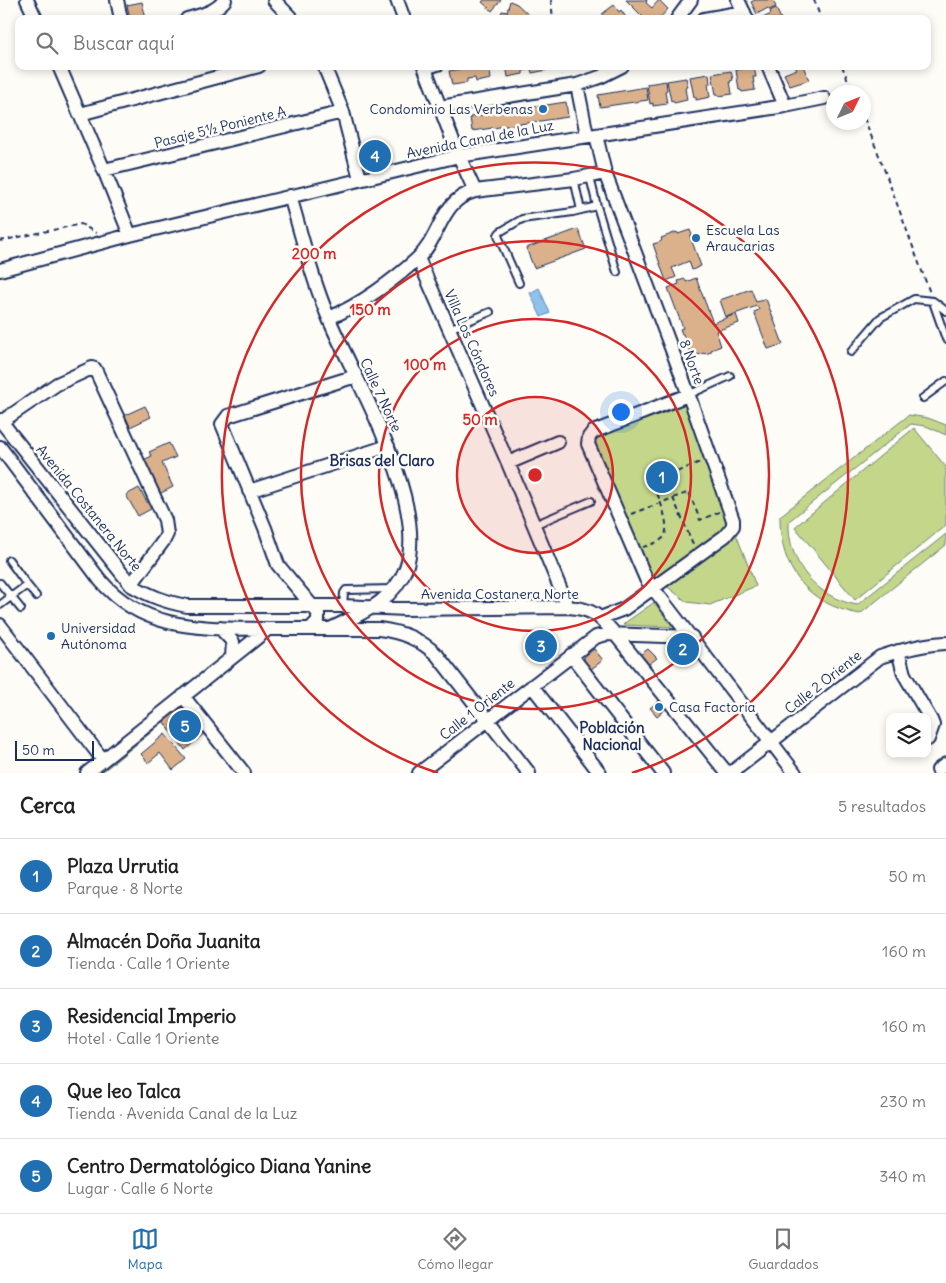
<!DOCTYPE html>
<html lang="es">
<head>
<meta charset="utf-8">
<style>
	body { margin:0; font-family:Delius,sans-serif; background:#f2f2f2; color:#222 }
	.controls { position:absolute; right:15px; bottom:15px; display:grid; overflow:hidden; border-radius:10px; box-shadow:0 2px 8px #0003 }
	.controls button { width:45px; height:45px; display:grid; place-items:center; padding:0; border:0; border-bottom:1px solid #e0e0e0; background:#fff; color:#222; font:25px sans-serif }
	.compass { position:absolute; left:826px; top:85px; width:45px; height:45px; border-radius:50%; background:#fff; box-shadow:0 2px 8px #0003; rotate:47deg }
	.scale { position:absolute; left:15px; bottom:12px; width:79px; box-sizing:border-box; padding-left:5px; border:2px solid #1b2f5e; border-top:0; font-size:14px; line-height:18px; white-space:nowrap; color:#1b2f5e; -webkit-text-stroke:4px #fdfcf7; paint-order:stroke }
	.you { position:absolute; left:620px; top:411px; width:18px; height:18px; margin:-12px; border:4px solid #fff; border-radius:50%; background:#1a73e8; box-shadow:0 0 0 8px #1a73e833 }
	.badge { display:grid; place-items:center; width:32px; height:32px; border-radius:50%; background:#1f6fb2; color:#fff; font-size:16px; font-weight:700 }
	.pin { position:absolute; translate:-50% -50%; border:2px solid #fff; box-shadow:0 1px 5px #0006 }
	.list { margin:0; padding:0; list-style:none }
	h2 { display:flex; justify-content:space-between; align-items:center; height:65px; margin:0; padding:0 20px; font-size:21px }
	h2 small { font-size:16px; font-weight:400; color:#767676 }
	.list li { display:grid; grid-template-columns:32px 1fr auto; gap:15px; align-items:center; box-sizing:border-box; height:75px; padding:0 20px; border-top:1px solid #e0e0e0 }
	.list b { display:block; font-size:19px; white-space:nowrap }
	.list p { margin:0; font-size:16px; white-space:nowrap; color:#767676 }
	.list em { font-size:16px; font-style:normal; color:#767676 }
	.icon { flex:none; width:28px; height:28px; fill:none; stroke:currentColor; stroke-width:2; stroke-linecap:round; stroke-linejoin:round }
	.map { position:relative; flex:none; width:946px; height:773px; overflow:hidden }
	.search { position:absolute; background:#fff; box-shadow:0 2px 8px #0003; left:15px; right:15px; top:15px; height:55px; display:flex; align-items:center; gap:12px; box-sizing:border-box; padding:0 18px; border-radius:10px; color:#767676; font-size:19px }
	.sheet { height:440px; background:#fff }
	nav { display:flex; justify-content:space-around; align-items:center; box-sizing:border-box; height:70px; border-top:1px solid #e0e0e0; background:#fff; font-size:14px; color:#767676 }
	nav a { display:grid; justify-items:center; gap:2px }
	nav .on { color:#1f6fb2 }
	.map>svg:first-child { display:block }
	.green { fill:#c3d68a; stroke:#6f8274 }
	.water { fill:#8ec2eb; stroke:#6087b3 }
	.building { fill:#dab18b; stroke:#1b2f5e }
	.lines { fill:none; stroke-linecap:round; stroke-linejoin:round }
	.lane-casing { stroke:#1b2f5e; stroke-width:10 }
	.street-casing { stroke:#1b2f5e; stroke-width:16 }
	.path { stroke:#1b2f5e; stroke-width:2; stroke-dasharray:5 4; stroke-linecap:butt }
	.lane { stroke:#fdfcf7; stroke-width:6 }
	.street { stroke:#fdfcf7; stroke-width:12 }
	.ring { fill:none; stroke:#d62828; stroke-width:2.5 }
	.poi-dot { fill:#1f6fb2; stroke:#fdfcf7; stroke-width:2 }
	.labels { text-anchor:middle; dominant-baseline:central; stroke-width:5; stroke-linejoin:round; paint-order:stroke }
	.poi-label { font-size:14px; fill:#1b2f5e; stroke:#fdfcf7; text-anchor:start }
	.street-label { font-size:14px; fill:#1b2f5e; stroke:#fdfcf7 }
	.neighbourhood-label { font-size:15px; font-weight:bold; fill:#1b2f5e; stroke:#fdfcf7 }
	.centre { fill:#d62828; stroke:#fdfcf7; stroke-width:2.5 }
	.ring-label { font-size:15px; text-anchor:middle; font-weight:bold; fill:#d62828; stroke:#fdfcf7; stroke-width:5; stroke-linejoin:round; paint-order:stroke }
</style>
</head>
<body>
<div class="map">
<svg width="946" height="773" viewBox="0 0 946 773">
	<rect width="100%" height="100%" fill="#fdfcf7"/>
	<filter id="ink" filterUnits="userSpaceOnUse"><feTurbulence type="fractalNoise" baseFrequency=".02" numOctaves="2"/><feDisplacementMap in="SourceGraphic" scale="10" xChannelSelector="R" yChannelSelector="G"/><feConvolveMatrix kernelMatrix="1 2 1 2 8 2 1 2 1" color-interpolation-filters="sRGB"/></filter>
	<g filter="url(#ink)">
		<!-- green -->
		<path class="green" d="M686,404l70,182 -46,19 -23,-3 -36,-28 -57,-135z
			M909,415l19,3 18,7v10l-20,-9 -15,-2 -122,97c-2,42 28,77 68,84l89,-71v11l-86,69c-52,-9 -81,-45 -80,-98z
			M914,428l32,39v58l-91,75 -60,-73z
			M656,601l18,26 -51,-2 3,-3z
			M151,725l3,5 -53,43h-10z"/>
		<!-- water -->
		<path class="water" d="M539,288l11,25 -9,4 -11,-24z"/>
		<!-- building -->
		<path class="building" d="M484,0h17l-9,11 -10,-9z
			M626,0h21l-1,3 6,5 7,-8 9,9 -9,10h-14z
			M755,0h18l3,7 -7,3 -1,-2 -11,6 -6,-12z
			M510,1l7,3 16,15h-18l-4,-5 -4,5h-7l2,-8 5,1z
			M142,2l4,17h-16l-3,-14z
			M614,5l5,7 2,-2 6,9h-22l-3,-5z
			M776,8l5,11h-20l10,-5 -1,-3z
			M460,66h29l2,13 -15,3 -1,-4 -8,1v4l-15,2 -3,-14 12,-2z
			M506,66h40l1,4 -15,3 -1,-4 -8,2v3l-15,3z
			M795,66h8l6,14 -19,6 -6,-12 13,-5z
			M754,67l2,10h-3l2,13 -13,2 -1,-2h-2l-3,-20z
			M731,71l2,9 -3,1 2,13 -13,2 -1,-2h-2l-4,-20z
			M709,74l1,10h-2l2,13 -14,3v-3h-2l-4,-20z
			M686,78l2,9 -3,1 2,12 -13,3 -1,-3 -2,1 -4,-20z
			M666,81l1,9 -2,1 2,13 -14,2v-3l-3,1 -3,-20z
			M646,87l2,13 -48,7 -2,-12z
			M566,102l2,15 -96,14 -2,-14z
			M578,229l8,20 -52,19 -8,-20z
			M690,230l2,5 -2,1 11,30 -9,4 -3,-9 -17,7 4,9 -10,4 -13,-37 7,-2 2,-2 -1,-2 16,-6 1,2z
			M696,278l17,45 23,-9 3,9 -23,8 5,15 -10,4v2l-6,2 -1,-1 -12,4 -9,-23h-1l-2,-5 3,-1 -15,-40 11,-4 -1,-3 7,-2 1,3z
			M751,289l5,13 10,-3 17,45 -15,5 -14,-37 5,-2 -2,-4 -31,11 -6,-17z
			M145,406l6,11 -21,10 -5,-12z
			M169,443l7,14 -14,6 11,24 -16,8 -16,-34 11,-5 -3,-4z
			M139,488l12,21 -13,7 -12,-21z
			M540,635l12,15 -10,8 -12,-15z
			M594,649l9,11 -13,10 -6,-7v-6z
			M648,649l9,9 -9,7 -8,-10z
			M661,699l7,8 -11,9 -7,-8z
			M185,703l22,28 -22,19 -22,-29z
			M165,734l21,25 -13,11 -13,-17 -12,10 -7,-9z"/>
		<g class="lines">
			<defs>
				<path id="lane" d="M426,71l15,-5
					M590,177l7,29 20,66
					M574,179l7,31
					M519,283l-20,-45 -1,-3 2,-3 22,-13 51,-7 24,-6
					M933,302l13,37
					M449,329l41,-17
					M851,352l29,-34 34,-19 19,2 13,10
					M688,395l42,-19
					M923,398l23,-17
					M534,525l57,-24
					M0,583l21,26
					M27,585l9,11
					M0,605l27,-20 -18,-25
					M343,606l1,-13 2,-3 46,-1"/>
				<path id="street" d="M27,0l9,19
					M117,0l4,19
					M274,0l18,19
					M397,0l7,19
					M738,0l9,19
					M187,19c15,-4 28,-7 38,-19
					M677,19l14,-19
					M704,19l40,-7
					M59,66l45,104 26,65
					M324,66l19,46 17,67
					M424,66l35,90 16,35
					M768,66l17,40
					M577,85l10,50
					M440,107l137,-22 23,-8 22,-11
					M80,114l179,-48
					M596,135l9,38 79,209 49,138v6l-8,10 -101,73 -24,9
					M104,170l239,-58
					M290,196c12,41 22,83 39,123 26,61 100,184 77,249 -13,34 -44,45 -74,60
					M418,258l90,205 60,144
					M0,270l130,-35 329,-79 326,-50 39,-8
					M329,318c31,-13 64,-37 88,-59 25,-23 22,-58 58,-68l99,-12 31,-6
					M688,395l-95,37 -4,5 -1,7 58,135 149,194
					M0,420l131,165c19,11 34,17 56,21h156l62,3 163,-2c26,2 31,9 47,27l112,139
					M1,422l56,-38 35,-16 3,1 70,151 2,14 -3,6 -33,45
					M0,447l100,133c44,52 103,48 165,49 38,0 76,0 114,0 23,3 41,10 58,26l92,118
					M508,463l50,-21
					M249,491l139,-45
					M0,625l103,135
					M220,628l13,14 -1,15
					M310,629l8,-8v-8l-40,-48 -13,-37 -43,-104 6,-8 128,-40
					M898,651l6,23 27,46 2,5 -5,14
					M571,655l92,118
					M532,686l68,87
					M183,696l61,77
					M938,770l8,-6
					M87,773l181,-144
					M419,773l177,-136 11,-3 85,3
					M731,773l149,-116c21,-7 43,-13 66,-14"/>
			</defs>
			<!-- lane casing -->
			<use href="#lane" class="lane-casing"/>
			<!-- street casing -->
			<use href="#street" class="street-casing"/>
			<!-- path -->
			<path class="path" d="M551,0l2,19
				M814,0l7,19
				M560,66l1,9
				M842,66l11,26
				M864,118l16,40 50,135
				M0,241l81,-17 15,9
				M673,498l20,46
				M631,514l58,-22 11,28 19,-8
				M643,547c6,-2 14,-4 19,-8 12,-10 -5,-44 -9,-57l47,-20"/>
			<!-- lane -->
			<use href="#lane" class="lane"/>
			<!-- street -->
			<use href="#street" class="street"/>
		</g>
	</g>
	<!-- distance rings -->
	<circle cx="535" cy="475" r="78" fill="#d62828" fill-opacity=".12"/>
	<g class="ring">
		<circle cx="535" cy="475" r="78"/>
		<circle cx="535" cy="475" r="156"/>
		<circle cx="535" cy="475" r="234"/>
		<path d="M438 773A313 313 0 1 1 632 773"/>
	</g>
	<!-- markers -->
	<g class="poi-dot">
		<circle cx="543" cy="109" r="5"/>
		<circle cx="696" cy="238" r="5"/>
		<circle cx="51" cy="636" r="5"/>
		<circle cx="659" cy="707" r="5"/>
	</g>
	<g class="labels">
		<!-- poi labels -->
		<g class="poi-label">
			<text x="533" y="109" text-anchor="end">Condominio Las Verbenas</text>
			<text x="706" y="230">Escuela Las<tspan x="706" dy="16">Araucarias</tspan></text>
			<text x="61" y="628">Universidad<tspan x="61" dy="16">Autónoma</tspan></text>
			<text x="669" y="707">Casa Factoría</text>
		</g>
		<!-- street labels -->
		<g class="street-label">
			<text transform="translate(220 127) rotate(-14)">Pasaje 5½ Poniente A</text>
			<text transform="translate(480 139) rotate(-11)">Avenida Canal de la Luz</text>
			<text transform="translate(472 343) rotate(66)">Villa Los Cóndores</text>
			<text transform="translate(692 362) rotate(70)">8 Norte</text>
			<text transform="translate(381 395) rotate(65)">Calle 7 Norte</text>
			<text transform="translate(89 508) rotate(51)">Avenida Costanera Norte</text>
			<text x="500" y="594">Avenida Costanera Norte</text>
			<text transform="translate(823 682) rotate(-38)">Calle 2 Oriente</text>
			<text transform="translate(477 709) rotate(-38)">Calle 1 Oriente</text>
		</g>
		<!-- neighbourhood labels -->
		<g class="neighbourhood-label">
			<text x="382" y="460">Brisas del Claro</text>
			<text x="612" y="727">Población<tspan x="612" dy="17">Nacional</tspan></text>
		</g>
	</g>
	<circle cx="535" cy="475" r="8" class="centre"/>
	<g class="ring-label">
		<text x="314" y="259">200 m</text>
		<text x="370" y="315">150 m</text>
		<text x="425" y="370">100 m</text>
		<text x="480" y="425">50 m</text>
	</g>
</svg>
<div class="controls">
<button><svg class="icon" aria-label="layers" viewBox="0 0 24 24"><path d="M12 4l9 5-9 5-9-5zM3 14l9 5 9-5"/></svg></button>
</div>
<svg class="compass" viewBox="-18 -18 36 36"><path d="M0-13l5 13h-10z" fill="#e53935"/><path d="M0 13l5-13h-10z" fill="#767676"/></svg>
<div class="scale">50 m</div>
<div class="you"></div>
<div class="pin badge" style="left:662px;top:477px">1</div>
<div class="pin badge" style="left:683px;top:649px">2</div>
<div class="pin badge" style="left:541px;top:646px">3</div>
<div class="pin badge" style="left:375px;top:156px">4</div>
<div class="pin badge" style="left:185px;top:726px">5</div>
<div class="search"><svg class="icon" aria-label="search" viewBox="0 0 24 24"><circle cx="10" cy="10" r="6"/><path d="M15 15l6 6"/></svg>Buscar aquí</div>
</div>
<section class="sheet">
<h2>Cerca<small>5 resultados</small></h2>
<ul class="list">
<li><span class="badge">1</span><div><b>Plaza Urrutia</b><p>Parque · 8 Norte</p></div><em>50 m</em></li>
<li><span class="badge">2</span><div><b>Almacén Doña Juanita</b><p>Tienda · Calle 1 Oriente</p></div><em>160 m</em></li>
<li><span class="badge">3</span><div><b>Residencial Imperio</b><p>Hotel · Calle 1 Oriente</p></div><em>160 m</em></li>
<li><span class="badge">4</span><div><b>Que leo Talca</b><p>Tienda · Avenida Canal de la Luz</p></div><em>230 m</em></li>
<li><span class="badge">5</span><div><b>Centro Dermatológico Diana Yanine</b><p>Lugar · Calle 6 Norte</p></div><em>340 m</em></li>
</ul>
</section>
<nav>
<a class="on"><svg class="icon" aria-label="map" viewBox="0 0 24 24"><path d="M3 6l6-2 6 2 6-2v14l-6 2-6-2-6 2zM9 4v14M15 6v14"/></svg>Mapa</a>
<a><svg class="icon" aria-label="directions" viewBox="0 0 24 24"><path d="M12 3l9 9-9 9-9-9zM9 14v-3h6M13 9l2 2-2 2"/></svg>Cómo llegar</a>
<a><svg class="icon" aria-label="saved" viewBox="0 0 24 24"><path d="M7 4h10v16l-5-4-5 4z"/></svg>Guardados</a>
</nav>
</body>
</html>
